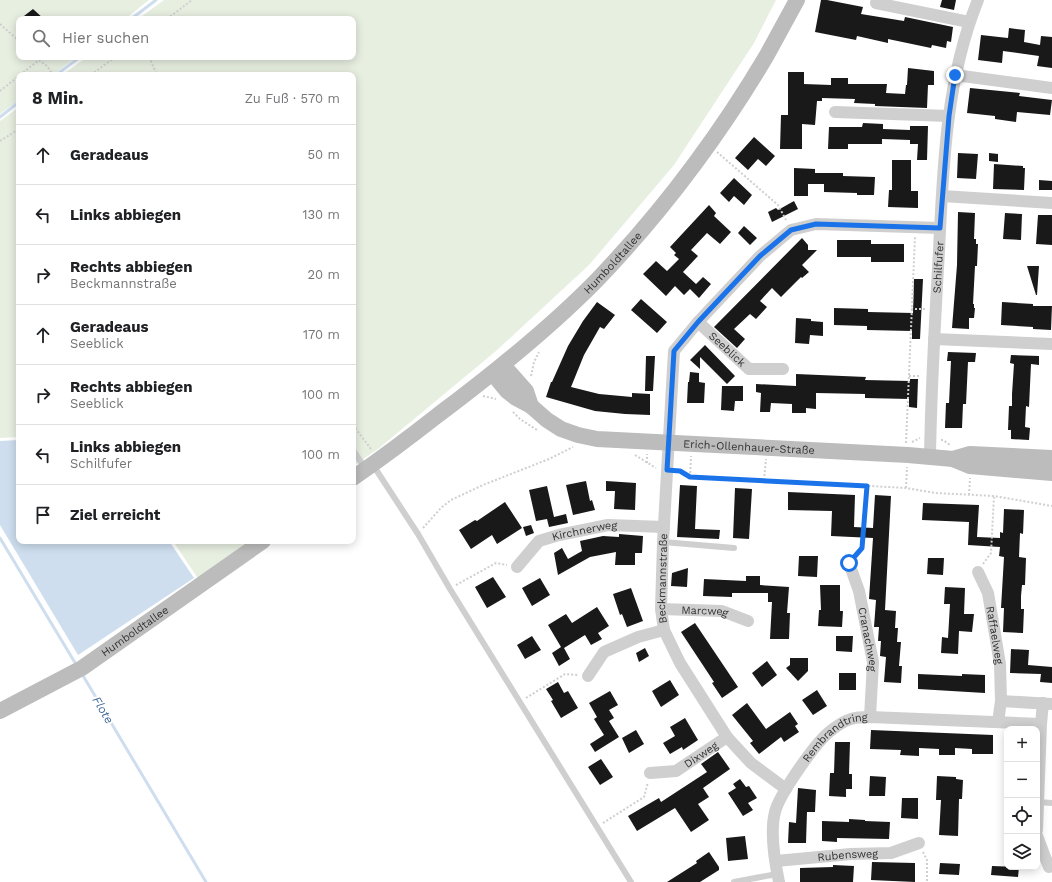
<!DOCTYPE html>
<html lang="de">
<head>
<meta charset="utf-8">
<style>
	body { margin:0; font-family:"Work Sans",sans-serif; background:#f2f2f2; color:#202124 }
	.controls { position:absolute; right:12px; bottom:12px; display:grid; overflow:hidden; border-radius:8px; box-shadow:0 2px 10px #0003 }
	.controls button { width:36px; height:36px; display:grid; place-items:center; padding:0; border:0; border-bottom:1px solid #e0e0e0; background:#fff; color:#202124; font:20px sans-serif }
	.stop { position:absolute; width:12px; height:12px; margin:-9px; border:3px solid #1a73e8; border-radius:50%; background:#fff }
	.stop.end { background:#1a73e8; border-color:#fff; box-shadow:0 1px 4px #0008 }
	.list { margin:0; padding:0; list-style:none }
	h2 { display:flex; justify-content:space-between; align-items:center; height:52px; margin:0; padding:0 16px; font-size:17px }
	h2 small { font-size:13px; font-weight:400; color:#757577 }
	.list li { display:grid; grid-template-columns:26px 1fr auto; gap:12px; align-items:center; box-sizing:border-box; height:60px; padding:0 16px; border-top:1px solid #e0e0e0 }
	.list b { display:block; font-size:15px; white-space:nowrap }
	.list p { margin:0; font-size:13px; white-space:nowrap; color:#757577 }
	.list em { font-size:13px; font-style:normal; color:#757577 }
	.icon { flex:none; width:22px; height:22px; fill:none; stroke:currentColor; stroke-width:2; stroke-linecap:round; stroke-linejoin:round }
	.map { position:relative; flex:none; width:1052px; height:882px; overflow:hidden }
	.search { position:absolute; background:#fff; box-shadow:0 2px 10px #0003; left:16px; top:16px; width:340px; height:44px; display:flex; align-items:center; gap:10px; box-sizing:border-box; padding:0 14px; border-radius:8px; color:#757577; font-size:15px }
	.panel { position:absolute; background:#fff; box-shadow:0 2px 10px #0003; left:16px; top:72px; width:340px; height:472px; border-radius:8px }
	.map>svg:first-child { display:block }
	.green { fill:#e7efe1 }
	.water { fill:#cedeee }
	.lines { fill:none; stroke-linecap:round; stroke-linejoin:round }
	.stream { stroke:#cedeee; stroke-width:3 }
	.building { fill:#191919 }
	.path { stroke:#cfcfcf; stroke-width:2; stroke-dasharray:2 2; stroke-linecap:butt }
	.lane { stroke:#cfcfcf; stroke-width:6 }
	.street { stroke:#cfcfcf; stroke-width:12 }
	.secondary { stroke:#bcbcbc; stroke-width:16 }
	.route { stroke:#1a73e8; stroke-width:5 }
	.labels { text-anchor:middle; dominant-baseline:central; stroke-width:4; stroke-linejoin:round; paint-order:stroke }
	.street-label { font-size:11px; fill:#323232; stroke:#fff }
	.water-label { font-size:12px; font-style:italic; fill:#3d6a98; stroke:#fff }
</style>
</head>
<body>
<div class="map">
<svg width="1052" height="882" viewBox="0 0 1052 882">
	<rect width="100%" height="100%" fill="#fff"/>
	<!-- green -->
	<path class="green" d="M0,0h149l-24,19h-81l-11,-10 -14,10v11l-2,3 2,2v22h57l-23,18h-34v25l-19,14z
		M164,0h612l-22,43 -80,122 -85,100 -93,86 -118,98 -25,17v-391h-291l25,-18h266v-38h-215z
		M19,107v330l-19,1v-317z
		M173,541h79l-53,39z"/>
	<!-- water -->
	<path class="water" d="M19,440v101h150l25,37 -116,77 -78,-130v-84z"/>
	<g class="lines">
		<!-- stream -->
		<path class="stream" d="M131,19l25,-19
			M56,75l24,-18
			M0,117l19,-15
			M0,538l77,128
			M82,674l124,208"/>
	</g>
	<!-- building -->
	<path class="building" d="M821,0h6l36,7 -2,7 43,7 1,-4 48,10 -2,15 -4,-1 -1,7 -14,-3 -1,3 -43,-9v4l-31,-7 -1,4 -41,-8z
		M942,0h14l-2,10 -14,-3z
		M33,9l11,10h-24z
		M1009,28l16,2 -1,12 16,3 1,-9 11,1v31l-15,-2 2,-10 -36,-5 -1,12 -24,-3 3,-25 27,3z
		M908,68l26,3v14h-6l-1,23 -52,-2v-2l-21,-1 1,-4 -33,-1v3h-5l-2,24 -13,-1v25h-22l1,-34h7v-43h16v12l27,1v-7h17v6h39l-1,9 19,1 1,-9h1z
		M970,88l50,5 -1,3 33,4 -2,15 -33,-3 -1,10 -21,-3v-3l-28,-3z
		M863,123l20,1v5l27,1v-4h18l-1,34h-10l1,-16h-8v-4l-28,-1v5h-34v5h-20l1,-22h33z
		M754,137l21,19 -9,10 -8,-7 -10,11 -13,-12z
		M958,153l20,1 -2,25 -19,-1z
		M989,153l9,1v8l-9,-1z
		M892,160h19v31h7v17l-30,-1 1,-17h3z
		M994,164l29,2v2h2l-1,22 -31,-1z
		M794,168l21,1v4h28v3l32,1 -1,18h-17v-2l-33,-1v-8h-16v12h-14z
		M734,178l18,17 -8,10 -10,-9 -5,6 -9,-9z
		M1039,180l13,1v9h-13z
		M794,201l4,8 -26,13 -4,-10 8,-4 2,2z
		M709,205l7,8 -2,3 17,16 -11,12 -13,-11 -16,17 7,6 -15,16 13,12 7,-7 8,7 -12,14 -9,-9 -6,6 -9,-9 -9,10 -23,-22 13,-13 11,10 12,-12 -5,-4 2,-2 -6,-6z
		M958,212l17,1 -1,26h2v5h2l-1,22h-2l-2,38h1v4h1l-1,10h-5v11l-17,-1 5,-63z
		M1005,213l17,1 -1,26 -18,-1z
		M1038,215h14v30l-16,-1z
		M744,226l13,12 -7,7 -12,-12z
		M802,238l6,7v5h9l-15,15 7,7 -7,6 -1,-1 -20,20 -9,-9 -12,13 7,6 -11,12 -6,-5 -16,15 11,10 -8,9 -23,-21z
		M837,240h34v4h33v18h-33v-5h-34z
		M1027,266h12l-2,29h-1z
		M914,279h9l-3,60h-8v-8l-45,-1v-4l-33,-1v-17l34,1v3l45,1z
		M641,299l26,23 -10,11 -26,-23z
		M597,302l18,13 -11,14 -4,-2 -16,28 -13,32 28,7 33,3v-4l18,1v21l-25,-1 -30,-3 -49,-14 5,-15h1l16,-36 15,-25z
		M1002,302l31,2v2h19l-1,24 -18,-1v-2l-32,-2z
		M796,318l15,1v2l12,1v14l-13,-1 -1,9 -14,-1z
		M705,345l30,31 -8,8 -27,-27v12l-10,-9z
		M948,352l28,1 -1,9h-7l-2,42h-3l-1,24h-17l1,-25h3l2,-42h-4z
		M1011,355l28,1v9l-8,-1 -2,43 -3,-1 -1,21 5,1 -1,12 -18,-1v-9h-3l1,-24h3v-12l2,-30 -4,-1z
		M646,356h9l-2,35h-8z
		M690,372l9,1v9l6,1 -1,20h-17l1,-21h1z
		M796,374l70,3 -1,3 45,1v-2h8l-1,29 -8,-1v-8l-44,-1v-4l-49,-1v16l-10,-1v5h-14v-9l-21,-1 -1,9h-10l1,-19 -5,-1v-8l40,2z
		M722,386h21v15h-8l-1,10 -13,-1z
		M586,481l4,20 2,-1 3,10 -22,5 -7,-30z
		M606,481l30,2 -1,27 -21,-1 1,-18h-9z
		M680,485l17,1 -2,43 25,1 -1,9 -42,-2z
		M547,486l7,31 12,-3 2,9 -19,4 -2,-8 -11,2 -7,-31z
		M735,488l17,1 -3,50 -16,-1z
		M788,492l67,3 -1,32 19,1 2,-33 16,1 -6,114 11,1 -1,17h3l-1,14h4l-2,24h3l-1,17 -17,-1 2,-25 -6,-1 1,-15h-3l1,-14h-5l2,-27 -7,-1 4,-61 -42,-2 1,-25 -44,-1z
		M505,502l17,26 -25,16 -5,-9 -21,14 -12,-19 16,-10 2,1z
		M923,503l56,2 -2,32 23,1v-6l3,1 1,-24 20,1 -1,24 -3,-1 -1,24 7,1 -1,27h-3l-1,11v13h3l-1,24 -20,-1 1,-24h-3l3,-51 -5,-1 1,-9 -32,-2 1,-23 -47,-2z
		M531,525l3,8 -8,3 -3,-9z
		M619,534l24,2 -1,17h-7v12h-20l1,-13 -26,5 -32,18 -4,-22 8,-5 6,11 14,-8 -2,-10 23,-5 16,1z
		M799,556h19l-1,21 -19,-1z
		M928,558h16l-1,17 -16,-1z
		M688,568l-1,19 -16,-1 1,-13z
		M746,576h14v9l29,2 -2,26h3l-1,26h-19l2,-37h-4v-9h-36v4l-29,-1 1,-17 42,2z
		M493,577l13,20 -19,11 -12,-21z
		M540,578l10,17 -18,11 -10,-18z
		M820,585h20v26h3l-1,16 -24,-1 1,-16h2z
		M945,587l20,1 -1,26h10l-2,18 -13,-1 -1,23 -17,-1 1,-16 6,1 2,-34h-6z
		M631,588l12,33 -16,6 -5,-13 -2,1 -7,-21z
		M597,607l12,19 -11,7 4,6 -11,6 -6,-10 -21,13 6,11 -11,7 -7,-13 9,-6 -13,-22 18,-11 6,9z
		M695,623l43,64 -16,11 -10,-15 2,-1 -33,-50z
		M532,636l9,14 -16,9 -8,-14z
		M836,636h17l-1,16 -16,-1z
		M645,648l4,8 -10,6 -3,-9z
		M1011,649l18,1 -1,15 24,2v16l-12,-1 1,-8 -31,-1z
		M790,658h18v13l-10,10 -12,-13 4,-3z
		M767,661l10,14 -15,12 -10,-14z
		M839,673h17v17h-17z
		M918,674l44,2v-2l23,1v18l-67,-4z
		M670,680l9,15 -18,12 -9,-16z
		M558,682l6,11 4,-2 10,17 -17,10 -10,-17 2,-1 -7,-11z
		M817,690l10,16 -14,9 -11,-15z
		M610,691l8,14 -9,5 5,8 -5,3 10,16 -24,15 -5,-8 14,-9 -10,-16 3,-2 -8,-14z
		M747,703l19,26 24,-17 8,12 -3,2 4,6 -15,10 -3,-5 -22,17 -9,-11 3,-2 -21,-26z
		M685,718l13,22 -15,10 -1,-3 -12,7 -7,-11 12,-7 -5,-9z
		M636,730l8,14 -15,9 -7,-15z
		M871,730l122,5v19h-21v-5l-17,-1v7h-16v-6l-20,-1v8l-19,-1 1,-5 -31,-1z
		M835,742h15l-1,32h3v15h-6v8l-17,-1 1,-23h4z
		M718,752l12,17 -27,19 6,9 -11,7 11,16 -18,12 -16,-24 -38,23 -9,-15 31,-18 2,4 46,-30 -6,-8z
		M601,759l12,18 -13,8 -12,-18z
		M870,776l16,1 -1,19h-16z
		M937,776l19,1v2l7,1 -1,19h-3l-1,37 -19,-1 2,-35h-5z
		M740,779l6,8 3,-1 8,12 -9,5 5,7 -10,6 -15,-23 8,-5 -3,-4z
		M798,788l18,2 -1,22h-8l-1,31h-18l1,-21 7,1z
		M902,798h16v21l-17,-1z
		M849,819l16,1v1l25,1 -1,17 -52,-1v4l-15,-1v-20l27,1z
		M745,836l3,23 -20,2 -2,-23z
		M709,852l10,15v3l-19,12h-33l30,-19 -1,-2z
		M872,862l43,1v19l-44,-2z
		M940,863l20,1 -1,11 -20,-1z
		M833,865l21,1 -1,16h-53v-14l33,-1z
		M992,866l27,1 -1,10 -27,-2z"/>
	<g class="lines">
		<!-- path -->
		<path class="path" d="M167,19l25,-19
			M0,24l19,17
			M149,57l8,18
			M20,75l19,-15 8,6 6,9
			M91,75l24,-18
			M0,91l19,-15
			M0,141l19,-12
			M717,152l61,53 8,15
			M911,309h15
			M531,376l3,-14 5,-10
			M909,376h12
			M483,396l13,3
			M513,412l7,7 17,11
			M353,425l18,24
			M941,440h2l7,5
			M912,442l8,-4
			M906,443l9,-206
			M635,455l21,13
			M647,463v-9
			M678,471l12,6 74,3 142,8 29,5 59,3 58,10
			M690,477l1,-21
			M764,480l2,-21
			M906,488l1,-21
			M969,495l1,-17
			M423,528l18,-20 10,-8 32,-15 66,-26 24,-12
			M857,555l5,-7 5,-62
			M983,564l8,-11 3,-57
			M456,585l40,-22 11,2
			M526,698l39,-24 13,1
			M603,823l41,-26 4,-15
			M923,852l4,8v22"/>
		<!-- lane -->
		<path class="lane" d="M353,450l12,18
			M373,465l45,69 32,55 181,293
			M663,542l71,6
			M1038,802l14,1
			M734,882l43,-8"/>
		<!-- street -->
		<g class="street">
			<path d="M876,3l93,19"/>
			<path d="M955,75l97,13"/>
			<path d="M835,112l114,4"/>
			<path d="M942,196l110,7"/>
			<path id="s1" d="M698,322l51,47h34"/>
			<path d="M934,339l118,5"/>
			<path id="s2" d="M930,457c1,-69 5,-138 9,-206 4,-85 7,-172 39,-251"/>
			<path id="s3" d="M849,563l10,28 14,71 -3,55"/>
			<path id="s4" d="M517,567l22,-26 20,-6 49,-10 56,2"/>
			<path id="s5" d="M978,572l10,21 12,71 1,37 -3,21"/>
			<path id="s6" d="M661,609l61,2 26,10"/>
			<path d="M588,676l16,-24 34,-15 26,-7"/>
			<path d="M1001,701l51,3"/>
			<path id="s7" d="M650,773l26,-2 51,-34"/>
			<path id="s8" d="M786,789l-35,-26 -24,-26 -47,-74 -16,-33 -3,-21 2,-67 11,-191 24,-29 62,-66 31,-26 25,-6 124,4"/>
			<path d="M1037,830l4,-106 2,-21"/>
			<path d="M1037,836l12,31"/>
			<path id="s9" d="M776,861l75,-7 40,-1 28,-10"/>
			<path id="s10" d="M779,882c-4,-19 -9,-51 -4,-70 4,-17 39,-67 53,-79 6,-5 15,-12 23,-14 6,-2 13,-2 19,-2l171,7"/>
		</g>
		<!-- secondary -->
		<g class="secondary">
			<path d="M503,365l23,26 5,15"/>
			<path id="s11" d="M493,374l14,17 9,7 15,8 16,14 14,9 17,6 19,4 311,16 45,4 17,7 82,7"/>
			<path d="M953,459l17,-5 82,4"/>
			<path id="s12" d="M353,478c29,-20 57,-41 85,-63 56,-42 110,-85 159,-135 65,-68 122,-144 170,-225 10,-18 20,-37 30,-55"/>
			<path id="s13" d="M0,711l82,-43 181,-127"/>
		</g>
	</g>
	<g class="lines">
		<!-- route -->
		<path class="route" d="M849,563l13,-15 5,-62 -177,-9 -10,-6 -13,-1 7,-119 24,-29 62,-66 31,-26 25,-6 124,4 9,-112 6,-41"/>
	</g>
	<g class="labels">
		<!-- street labels -->
		<g class="street-label">
			<text stroke="none"><textPath href="#s12" startOffset="338">Humboldtallee</textPath></text>
			<text stroke="none"><textPath href="#s2" startOffset="190">Schilfufer</textPath></text>
			<text stroke="none"><textPath href="#s1" startOffset="40">Seeblick</textPath></text>
			<text stroke="none"><textPath href="#s11" startOffset="278">Erich-Ollenhauer-Straße</textPath></text>
			<text stroke="none"><textPath href="#s4" startOffset="81">Kirchnerweg</textPath></text>
			<text stroke="none"><textPath href="#s8" startOffset="255">Beckmannstraße</textPath></text>
			<text stroke="none"><textPath href="#s6" startOffset="44">Marcweg</textPath></text>
			<text stroke="none"><textPath href="#s13" startOffset="157">Humboldtallee</textPath></text>
			<text stroke="none"><textPath href="#s5" startOffset="66">Raffaelweg</textPath></text>
			<text stroke="none"><textPath href="#s3" startOffset="79">Cranachweg</textPath></text>
			<text stroke="none"><textPath href="#s10" startOffset="170">Rembrandtring</textPath></text>
			<text stroke="none"><textPath href="#s7" startOffset="56">Dixweg</textPath></text>
			<text stroke="none"><textPath href="#s9" startOffset="72">Rubensweg</textPath></text>
		</g>
		<!-- water labels -->
		<g class="water-label">
			<text transform="translate(103 710) rotate(59)">Flote</text>
		</g>
	</g>
</svg>
<div class="controls">
<button>+</button>
<button>−</button>
<button><svg class="icon" aria-label="locate" viewBox="0 0 24 24"><circle cx="12" cy="12" r="6"/><path d="M12 2v4M12 18v4M2 12h4M18 12h4"/></svg></button>
<button><svg class="icon" aria-label="layers" viewBox="0 0 24 24"><path d="M12 4l9 5-9 5-9-5zM3 14l9 5 9-5"/></svg></button>
</div>
<div class="stop" style="left:849px;top:563px"></div>
<div class="stop end" style="left:955px;top:75px"></div>
<div class="search"><svg class="icon" aria-label="search" viewBox="0 0 24 24"><circle cx="10" cy="10" r="6"/><path d="M15 15l6 6"/></svg>Hier suchen</div>
<section class="panel">
<h2>8 Min.<small>Zu Fuß · 570 m</small></h2>
<ul class="list">
<li><svg class="icon" aria-label="ahead" viewBox="0 0 24 24"><path d="M12 20V5M6 11l6-6 6 6"/></svg><div><b>Geradeaus</b></div><em>50 m</em></li>
<li><svg class="icon" aria-label="left" viewBox="0 0 24 24"><path d="M17 20v-9H6M10 6l-5 5 5 5"/></svg><div><b>Links abbiegen</b></div><em>130 m</em></li>
<li><svg class="icon" aria-label="right" viewBox="0 0 24 24"><path d="M7 20v-9h11M14 6l5 5-5 5"/></svg><div><b>Rechts abbiegen</b><p>Beckmannstraße</p></div><em>20 m</em></li>
<li><svg class="icon" aria-label="ahead" viewBox="0 0 24 24"><path d="M12 20V5M6 11l6-6 6 6"/></svg><div><b>Geradeaus</b><p>Seeblick</p></div><em>170 m</em></li>
<li><svg class="icon" aria-label="right" viewBox="0 0 24 24"><path d="M7 20v-9h11M14 6l5 5-5 5"/></svg><div><b>Rechts abbiegen</b><p>Seeblick</p></div><em>100 m</em></li>
<li><svg class="icon" aria-label="left" viewBox="0 0 24 24"><path d="M17 20v-9H6M10 6l-5 5 5 5"/></svg><div><b>Links abbiegen</b><p>Schilfufer</p></div><em>100 m</em></li>
<li><svg class="icon" aria-label="arrive" viewBox="0 0 24 24"><path d="M6 21V4h12l-3 4 3 4H6"/></svg><div><b>Ziel erreicht</b></div></li>
</ul>
</section>
</div>
</body>
</html>
